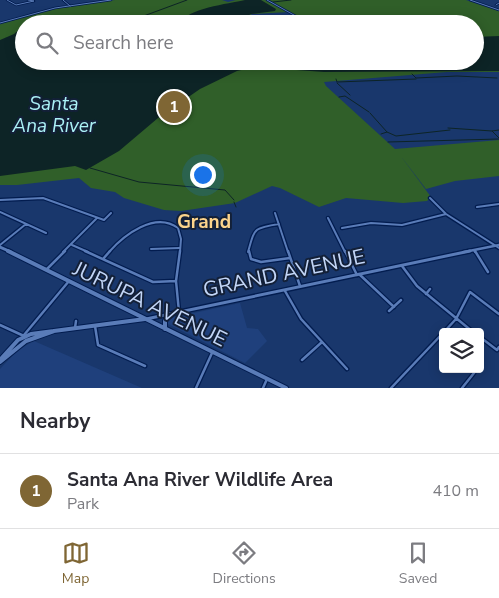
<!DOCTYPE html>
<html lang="en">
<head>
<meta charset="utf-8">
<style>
	body { margin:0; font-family:"Nunito Sans",sans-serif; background:#f2f2f3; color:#2b2b33 }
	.controls { position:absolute; right:15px; bottom:15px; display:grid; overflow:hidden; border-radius:5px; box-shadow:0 2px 12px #0003 }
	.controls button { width:45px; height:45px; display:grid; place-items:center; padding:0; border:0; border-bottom:1px solid #e1e1e2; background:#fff; color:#2b2b33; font:25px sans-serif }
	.you { position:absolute; left:202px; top:174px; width:18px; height:18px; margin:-12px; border:4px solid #fff; border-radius:50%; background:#1a73e8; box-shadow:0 0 0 8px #1a73e833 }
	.badge { display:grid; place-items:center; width:32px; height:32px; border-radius:50%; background:#7f6634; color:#fff; font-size:16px; font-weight:700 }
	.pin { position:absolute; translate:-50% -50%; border:2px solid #fff; box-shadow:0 1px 5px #0006 }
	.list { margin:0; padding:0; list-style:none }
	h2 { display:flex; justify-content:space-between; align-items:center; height:65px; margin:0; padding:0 20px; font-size:21px }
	h2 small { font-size:16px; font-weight:400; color:#7c7c81 }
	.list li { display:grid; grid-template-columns:32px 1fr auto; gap:15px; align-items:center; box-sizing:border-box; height:75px; padding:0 20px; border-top:1px solid #e1e1e2 }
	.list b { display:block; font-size:19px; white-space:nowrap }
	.list p { margin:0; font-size:16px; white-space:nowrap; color:#7c7c81 }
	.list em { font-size:16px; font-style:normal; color:#7c7c81 }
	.icon { flex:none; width:28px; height:28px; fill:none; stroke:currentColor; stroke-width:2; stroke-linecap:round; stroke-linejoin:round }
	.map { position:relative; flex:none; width:499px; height:388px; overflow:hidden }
	.search { position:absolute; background:#fff; box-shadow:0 2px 12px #0003; left:15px; right:15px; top:15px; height:55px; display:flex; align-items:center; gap:12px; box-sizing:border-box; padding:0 18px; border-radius:28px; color:#7c7c81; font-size:19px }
	.sheet { height:140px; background:#fff }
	nav { display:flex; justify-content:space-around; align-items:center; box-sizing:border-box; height:70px; border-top:1px solid #e1e1e2; background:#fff; font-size:14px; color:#7c7c81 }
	nav a { display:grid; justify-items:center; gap:2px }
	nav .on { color:#7f6634 }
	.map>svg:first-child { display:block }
	.built { fill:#1f407c }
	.green { fill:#305f29; fill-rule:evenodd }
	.water { fill:#0d2426 }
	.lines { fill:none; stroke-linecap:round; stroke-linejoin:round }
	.stream { stroke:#0d2426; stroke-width:1 }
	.minor-far2-casing { stroke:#021c4f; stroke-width:2.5 }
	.minor-far1-casing { stroke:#021c4f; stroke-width:4.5 }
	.minor-casing { stroke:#021c4f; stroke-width:5 }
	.tertiary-far2-casing { stroke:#021c4f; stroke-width:2.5 }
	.tertiary-far1-casing { stroke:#021c4f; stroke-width:5 }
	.tertiary-casing { stroke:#021c4f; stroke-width:5.5 }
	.secondary-far1-casing { stroke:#021c4f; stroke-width:5.5 }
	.secondary-casing { stroke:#021c4f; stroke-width:6 }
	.minor-far2 { stroke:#5a7cb8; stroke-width:1 }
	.minor-far1 { stroke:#5a7cb8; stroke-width:2 }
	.minor { stroke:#5a7cb8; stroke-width:2.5 }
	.tertiary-far2 { stroke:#5a7cb8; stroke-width:1 }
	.tertiary-far1 { stroke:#5a7cb8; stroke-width:2.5 }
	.tertiary { stroke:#5a7cb8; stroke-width:3 }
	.secondary-far1 { stroke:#5a7cb8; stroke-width:3 }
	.secondary { stroke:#5a7cb8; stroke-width:4 }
	.labels { text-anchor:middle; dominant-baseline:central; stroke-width:4; stroke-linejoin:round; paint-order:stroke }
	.water-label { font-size:19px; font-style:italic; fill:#abf1f6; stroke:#132038 }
	.neighbourhood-label { font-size:19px; font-weight:bold; fill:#fcd48c; stroke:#132038 }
	.near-street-label { font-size:21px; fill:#c3d6f7; stroke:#132038 }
</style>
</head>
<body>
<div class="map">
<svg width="499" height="388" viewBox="0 0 499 388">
	<rect width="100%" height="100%" fill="#19376c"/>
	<!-- built -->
	<path class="built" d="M240,303l7,25 11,1 9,12 -22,22 -79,-40 5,-5z
		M34,341l108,47h-142v-19l18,-19z"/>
	<!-- green -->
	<path class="green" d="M115,0h107l6,2 8,-2h230l33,11v61h-52l-123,10 2,4 69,63 104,-9v36l-44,5 -29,8 -26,-34 31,42 -4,4 -24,2 -57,-5 -27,9 -39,-19 -8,-2 -37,17 -54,8 -17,-1 -40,-12 -9,-6 -24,-4 -12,-10 -62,7h-17v-162l57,-15zM289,12l16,10 -3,2h173v37h-451v-37h224l-6,-4 10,-6z"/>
	<!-- water -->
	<path class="water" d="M245,0h16l15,9 -1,2 -24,3 -19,10h-51c4,-16 48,-20 64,-24z
		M70,15l23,9h-68c12,-10 30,-8 45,-9z
		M24,25v36h451v-24l24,-1v35l-175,1 -69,-5 -18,4 -37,18 -42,29 -39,33 -33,19 -11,-4 -75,10v-136l14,-6z"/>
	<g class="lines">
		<!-- stream -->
		<path class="stream" d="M273,2l18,-2
			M122,24l65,-24
			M412,74l4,4 41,-2 40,2
			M336,79l1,3 79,-3
			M337,83l13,12
			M339,97l6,-1 24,16
			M370,113l17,19
			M448,128l44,3
			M499,130l-7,1 7,7
			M381,134l6,-2 9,4 54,-6
			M388,142l111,-3
			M90,168l49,14 86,8 9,10
			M234,202l2,5"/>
		<defs>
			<path id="minor-far2" d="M7,0l9,5 18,-4 -6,-1
				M63,0l7,6
				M267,0l43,24
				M496,5l3,-2
				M0,23l55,-15 56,-8"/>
			<path id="minor-far1" d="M430,198l16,16 53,34
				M0,200l43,-2 61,22 7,-7
				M477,207l22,-3
				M0,212l46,21
				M275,213l13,39
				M328,218l17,34
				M342,228l29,-5 31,2 44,-11
				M0,245l26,-21
				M72,245l16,7
				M151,249l28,-1
				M474,250l1,2
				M63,252l33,-33
				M109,252c15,-17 46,-41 69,-24l3,11 -1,13
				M248,252c7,-24 5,-24 31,-28"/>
			<path id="minor" d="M85,251l68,31 23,-1
				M249,251l2,8 10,3 29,-4
				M288,251l12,35
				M345,251l12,24
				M475,251l13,21
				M103,259l7,-8
				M402,266l15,20 56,46
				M47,269l18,-18
				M359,274l35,33
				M285,291l16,28 46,50
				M426,294l4,-5
				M389,311l12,-11
				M179,312l-3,-31 4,-30
				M0,325l24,11
				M95,326l3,19 47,21
				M75,328l1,-7
				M444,332l12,-13 14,-27 29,22
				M24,335l45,-54
				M480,337l17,13 2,-3
				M302,360l20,-18
				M196,388l16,-35
				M263,388l4,-9
				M391,388l52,-55
				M462,388l12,-15"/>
			<path id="tertiary-far2" d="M470,0l29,10"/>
			<path id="tertiary-far1" d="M464,252l35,-7"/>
			<path id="tertiary" d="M146,319l324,-68"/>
			<path id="secondary-far1" d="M0,247l11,5"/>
			<path id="secondary" d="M8,251l278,137
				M165,329v-8l4,-7
				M0,360l18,-20 13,-6 114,-15
				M0,362l26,-21 28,-10"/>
		</defs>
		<!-- minor-far2 casing -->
		<use href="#minor-far2" class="minor-far2-casing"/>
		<!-- minor-far1 casing -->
		<use href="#minor-far1" class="minor-far1-casing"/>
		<!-- minor casing -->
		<use href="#minor" class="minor-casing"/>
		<!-- tertiary-far2 casing -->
		<use href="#tertiary-far2" class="tertiary-far2-casing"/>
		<!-- tertiary-far1 casing -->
		<use href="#tertiary-far1" class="tertiary-far1-casing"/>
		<!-- tertiary casing -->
		<use href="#tertiary" class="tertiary-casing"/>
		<!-- secondary-far1 casing -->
		<use href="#secondary-far1" class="secondary-far1-casing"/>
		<!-- secondary casing -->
		<use href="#secondary" class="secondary-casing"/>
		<!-- minor-far2 -->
		<use href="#minor-far2" class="minor-far2"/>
		<!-- minor-far1 -->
		<use href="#minor-far1" class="minor-far1"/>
		<!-- minor -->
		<use href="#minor" class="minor"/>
		<!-- tertiary-far2 -->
		<use href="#tertiary-far2" class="tertiary-far2"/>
		<!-- tertiary-far1 -->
		<use href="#tertiary-far1" class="tertiary-far1"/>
		<!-- tertiary -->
		<use href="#tertiary" class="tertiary"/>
		<!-- secondary-far1 -->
		<use href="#secondary-far1" class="secondary-far1"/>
		<!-- secondary -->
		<use href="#secondary" class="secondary"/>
	</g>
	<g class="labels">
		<!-- water labels -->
		<g class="water-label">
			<text x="54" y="104">Santa<tspan x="54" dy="22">Ana River</tspan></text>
		</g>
		<!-- neighbourhood labels -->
		<g class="neighbourhood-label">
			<text x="204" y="222">Grand</text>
		</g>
		<!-- near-street labels -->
		<g class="near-street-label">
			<text transform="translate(284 273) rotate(-12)">GRAND AVENUE</text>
			<text transform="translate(150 304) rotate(26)">JURUPA AVENUE</text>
		</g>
	</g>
</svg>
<div class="controls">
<button><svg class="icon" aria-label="layers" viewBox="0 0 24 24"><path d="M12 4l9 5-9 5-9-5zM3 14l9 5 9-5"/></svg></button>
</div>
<div class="you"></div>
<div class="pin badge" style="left:174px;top:107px">1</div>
<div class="search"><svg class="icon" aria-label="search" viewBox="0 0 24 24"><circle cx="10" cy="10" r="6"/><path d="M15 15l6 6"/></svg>Search here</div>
</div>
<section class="sheet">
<h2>Nearby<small></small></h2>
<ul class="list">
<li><span class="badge">1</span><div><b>Santa Ana River Wildlife Area</b><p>Park</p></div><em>410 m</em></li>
</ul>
</section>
<nav>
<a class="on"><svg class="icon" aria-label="map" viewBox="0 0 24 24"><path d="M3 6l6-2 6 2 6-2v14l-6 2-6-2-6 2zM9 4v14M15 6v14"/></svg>Map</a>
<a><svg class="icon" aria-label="directions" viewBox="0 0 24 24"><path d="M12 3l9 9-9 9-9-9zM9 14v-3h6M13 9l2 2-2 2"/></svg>Directions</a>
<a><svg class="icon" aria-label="saved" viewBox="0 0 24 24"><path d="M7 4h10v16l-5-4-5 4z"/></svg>Saved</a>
</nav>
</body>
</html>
